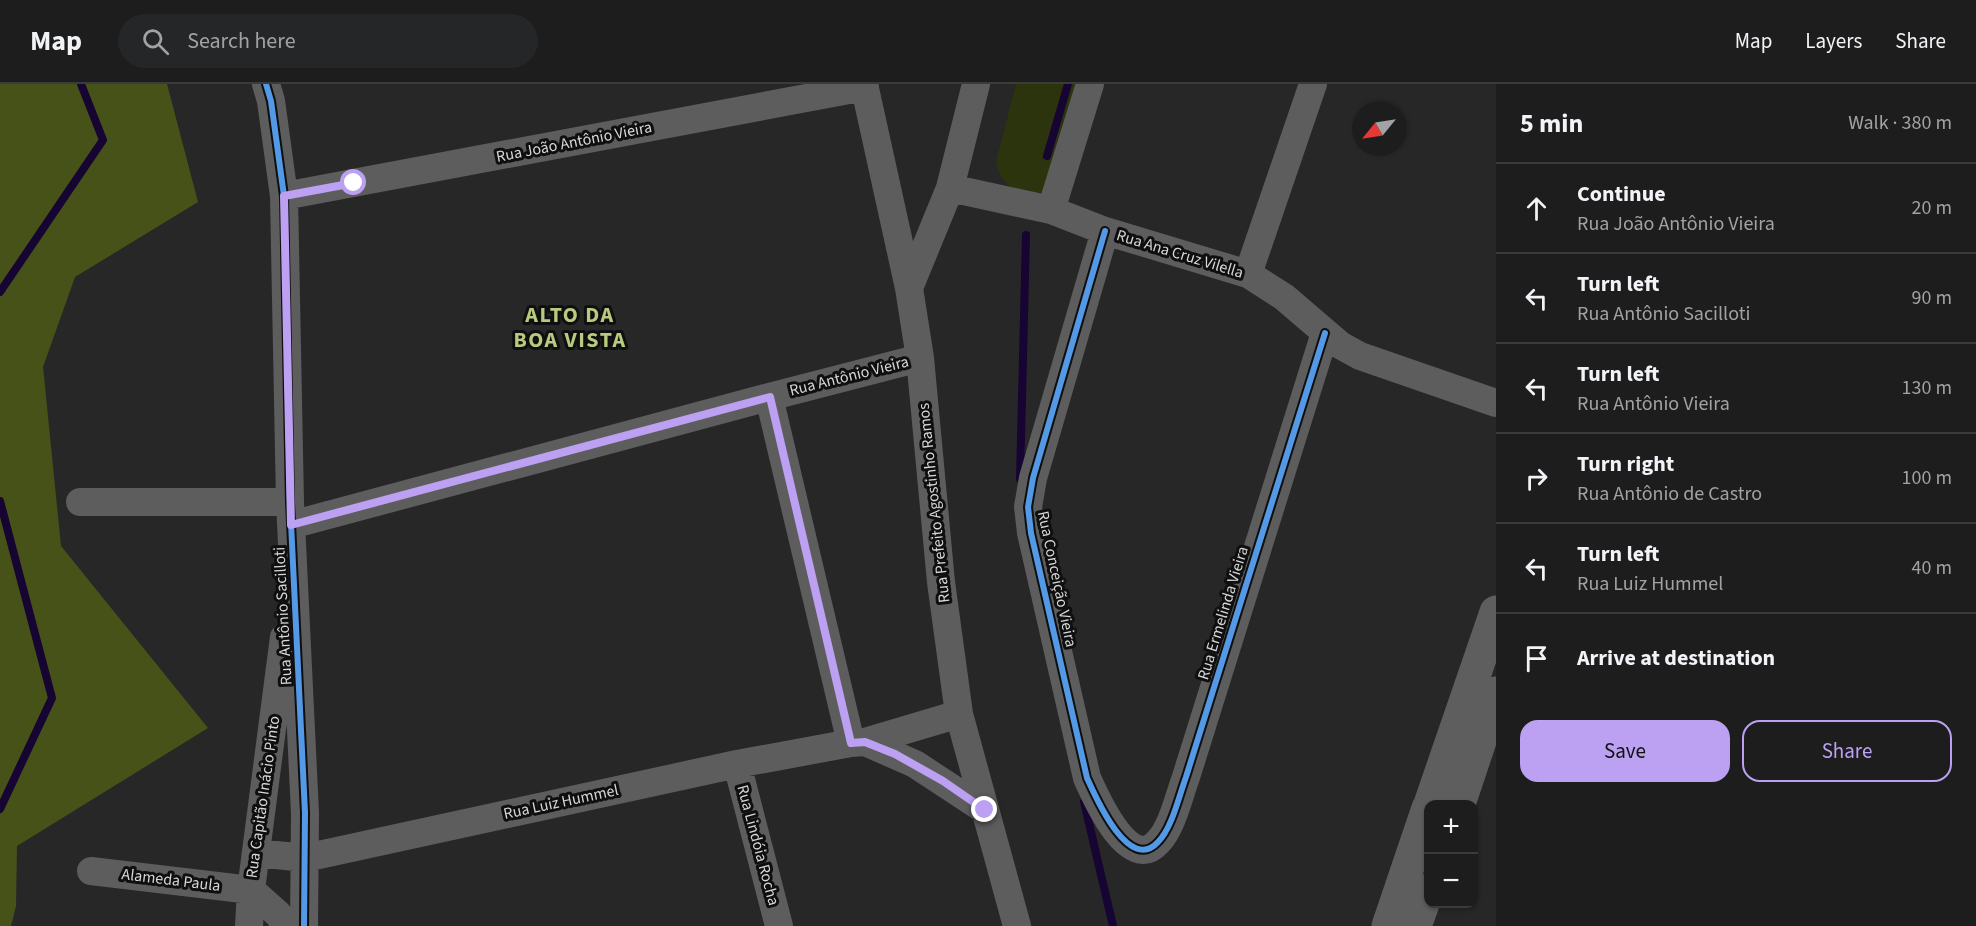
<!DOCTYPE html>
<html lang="en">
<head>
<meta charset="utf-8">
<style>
	body { margin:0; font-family:"Source Sans 3",sans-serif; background:#252627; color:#f1f3f6 }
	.controls { position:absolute; right:18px; bottom:18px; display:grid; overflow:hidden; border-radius:12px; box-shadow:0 2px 4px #0004 }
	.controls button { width:54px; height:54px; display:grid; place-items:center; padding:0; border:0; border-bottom:2px solid #3b3b3c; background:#1d1d1e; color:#f1f3f6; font:30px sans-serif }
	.compass { position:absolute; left:1352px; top:18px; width:54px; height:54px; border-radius:50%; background:#1d1d1e; box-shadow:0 2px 4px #0004; rotate:240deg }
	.stop { position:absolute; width:18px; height:18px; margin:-14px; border:4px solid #bca0f2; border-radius:50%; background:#fff }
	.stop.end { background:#bca0f2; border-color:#fff; box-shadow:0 2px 6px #0008 }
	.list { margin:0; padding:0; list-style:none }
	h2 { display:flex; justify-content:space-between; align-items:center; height:78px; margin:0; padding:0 24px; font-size:26px }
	h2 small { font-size:20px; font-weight:400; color:#a0a2a4 }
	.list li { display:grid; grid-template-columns:39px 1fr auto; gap:18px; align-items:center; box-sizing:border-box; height:90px; padding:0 24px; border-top:2px solid #3b3b3c }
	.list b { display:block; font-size:22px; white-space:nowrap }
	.list p { margin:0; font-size:20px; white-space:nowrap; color:#a0a2a4 }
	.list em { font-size:20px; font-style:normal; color:#a0a2a4 }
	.actions { display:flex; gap:12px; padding:18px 24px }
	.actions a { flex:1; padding:14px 0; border:2px solid #bca0f2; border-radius:18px; text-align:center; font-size:21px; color:#bca0f2 }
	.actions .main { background:#bca0f2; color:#111 }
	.icon { flex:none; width:33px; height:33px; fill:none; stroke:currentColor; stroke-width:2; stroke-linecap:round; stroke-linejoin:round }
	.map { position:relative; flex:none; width:1496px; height:842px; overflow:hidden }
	header { display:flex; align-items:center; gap:36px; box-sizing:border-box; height:84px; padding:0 30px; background:#1d1d1e; border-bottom:2px solid #3b3b3c }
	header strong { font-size:28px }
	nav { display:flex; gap:33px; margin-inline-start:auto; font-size:21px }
	.search { width:420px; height:54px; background:#252627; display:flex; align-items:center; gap:15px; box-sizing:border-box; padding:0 21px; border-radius:33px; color:#a0a2a4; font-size:22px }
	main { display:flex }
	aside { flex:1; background:#1d1d1e }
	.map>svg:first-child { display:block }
	.green { fill:#2c340d }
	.forest { fill:#475218 }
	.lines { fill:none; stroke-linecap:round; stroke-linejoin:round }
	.stream { stroke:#160433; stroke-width:8 }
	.minor { stroke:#5d5d5d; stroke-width:28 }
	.major { stroke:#5e5e5e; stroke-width:33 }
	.cycleway-casing { stroke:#0f0f10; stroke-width:10 }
	.cycleway { stroke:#5399e6; stroke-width:6 }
	.route { stroke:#bca0f2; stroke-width:8 }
	.labels { text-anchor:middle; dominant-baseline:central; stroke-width:6; stroke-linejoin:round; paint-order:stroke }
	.street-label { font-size:16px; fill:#d7d7d9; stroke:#0f0f10 }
	.district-label { font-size:22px; font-weight:bold; letter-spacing:1.5px; fill:#b7ca7f; stroke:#0f0f10 }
</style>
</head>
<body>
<header>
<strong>Map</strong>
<div class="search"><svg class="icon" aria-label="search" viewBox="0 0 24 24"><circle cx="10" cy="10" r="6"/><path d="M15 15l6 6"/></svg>Search here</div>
<nav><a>Map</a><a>Layers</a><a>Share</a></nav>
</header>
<main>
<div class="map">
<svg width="1496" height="842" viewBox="0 0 1496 842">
	<rect width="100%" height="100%" fill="#272728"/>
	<!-- green -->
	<path class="green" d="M1016,0h62l-32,107c-25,8 -45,-3 -50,-30z"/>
	<!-- forest -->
	<path class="forest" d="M0,0h167l31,118 -123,75 -32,90 18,179 147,182 -191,118 -1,60 -5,20h-11z"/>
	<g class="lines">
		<!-- stream -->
		<path class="stream" d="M1047,72l21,-72
			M0,208l103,-152 -22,-56
			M1020,395l6,-244
			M0,417l52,197 -52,111
			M1084,718l29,124"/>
		<!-- minor -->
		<path class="minor" d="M266,0l5,17 13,95 6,306 15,311 -1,113
			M864,0l45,204 11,70 21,224 18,132 58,212
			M950,104l101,22 54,21 143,43 36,23 56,48 20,11 136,47
			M284,112l581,-109
			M1051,126l39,-126
			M1105,147l-72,247 -5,29 3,26 56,245c9,20 42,96 71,64 14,-14 21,-46 28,-65l139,-444
			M1248,190l65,-190
			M909,204l41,-100 26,-104
			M769,313l82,346
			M80,418h210
			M291,441l478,-128 151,-39
			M865,658l50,22 70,46
			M737,680l42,162
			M257,769l48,5 432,-94 114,-21 14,-1 94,-28
			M91,787l160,19
			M251,806l27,24 8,12
			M249,842l2,-36 33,-253"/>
		<!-- major -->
		<path class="major" d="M1430,720l66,-192
			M1459,720l37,-111
			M1388,842l40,-118
			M1415,842l13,-36"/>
		<defs>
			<path id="cycleway" d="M266,0l5,17 13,95 6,306 15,311 -1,113
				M1105,147l-72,247 -5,29 3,26 56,245c9,20 42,96 71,64 14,-14 21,-46 28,-65l139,-444"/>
		</defs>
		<!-- cycleway casing -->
		<use href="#cycleway" class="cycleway-casing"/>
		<!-- cycleway -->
		<use href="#cycleway" class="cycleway"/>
	</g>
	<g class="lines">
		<!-- route -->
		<path class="route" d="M354,99l-70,13 7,329 479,-128 81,346 14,-1 30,12 48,27 42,29"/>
	</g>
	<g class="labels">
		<!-- street labels -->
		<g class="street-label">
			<text transform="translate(574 58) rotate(-11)">Rua João Antônio Vieira</text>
			<text transform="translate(1180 170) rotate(17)">Rua Ana Cruz Vilella</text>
			<text transform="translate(849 292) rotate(-14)">Rua Antônio Vieira</text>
			<text transform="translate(934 419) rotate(-96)">Rua Prefeito Agostinho Ramos</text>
			<text transform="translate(1057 495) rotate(78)">Rua Conceição Vieira</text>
			<text transform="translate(1223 529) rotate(-73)">Rua Ermelinda Vieira</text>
			<text transform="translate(283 532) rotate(-93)">Rua Antônio Sacilloti</text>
			<text transform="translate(263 713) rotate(-82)">Rua Capitão Inácio Pinto</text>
			<text transform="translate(561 718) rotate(-12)">Rua Luiz Hummel</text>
			<text transform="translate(758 761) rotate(75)">Rua Lindóia Rocha</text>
			<text transform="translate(171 796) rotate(7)">Alameda Paula</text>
		</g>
		<!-- district labels -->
		<g class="district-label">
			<text x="570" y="231">ALTO DA<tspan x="570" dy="25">BOA VISTA</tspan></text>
		</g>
	</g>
</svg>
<div class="controls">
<button>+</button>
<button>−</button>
</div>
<svg class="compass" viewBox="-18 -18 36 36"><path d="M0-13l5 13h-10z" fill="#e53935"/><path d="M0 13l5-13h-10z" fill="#a0a2a4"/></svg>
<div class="stop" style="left:354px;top:99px"></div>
<div class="stop end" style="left:985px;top:726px"></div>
</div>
<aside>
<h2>5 min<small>Walk · 380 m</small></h2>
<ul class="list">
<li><svg class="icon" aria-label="ahead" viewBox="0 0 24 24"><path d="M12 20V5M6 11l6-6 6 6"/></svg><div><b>Continue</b><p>Rua João Antônio Vieira</p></div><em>20 m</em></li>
<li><svg class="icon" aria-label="left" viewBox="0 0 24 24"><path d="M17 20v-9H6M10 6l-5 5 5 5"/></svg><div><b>Turn left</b><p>Rua Antônio Sacilloti</p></div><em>90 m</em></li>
<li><svg class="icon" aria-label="left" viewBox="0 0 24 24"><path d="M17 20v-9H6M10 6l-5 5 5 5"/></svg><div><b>Turn left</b><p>Rua Antônio Vieira</p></div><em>130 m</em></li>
<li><svg class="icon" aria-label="right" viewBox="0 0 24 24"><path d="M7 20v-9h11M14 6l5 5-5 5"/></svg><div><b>Turn right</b><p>Rua Antônio de Castro</p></div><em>100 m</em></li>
<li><svg class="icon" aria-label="left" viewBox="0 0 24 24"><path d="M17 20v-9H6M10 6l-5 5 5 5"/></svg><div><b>Turn left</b><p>Rua Luiz Hummel</p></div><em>40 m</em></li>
<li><svg class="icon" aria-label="arrive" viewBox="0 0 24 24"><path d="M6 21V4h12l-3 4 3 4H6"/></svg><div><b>Arrive at destination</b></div></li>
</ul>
<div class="actions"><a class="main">Save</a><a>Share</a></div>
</aside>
</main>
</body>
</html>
